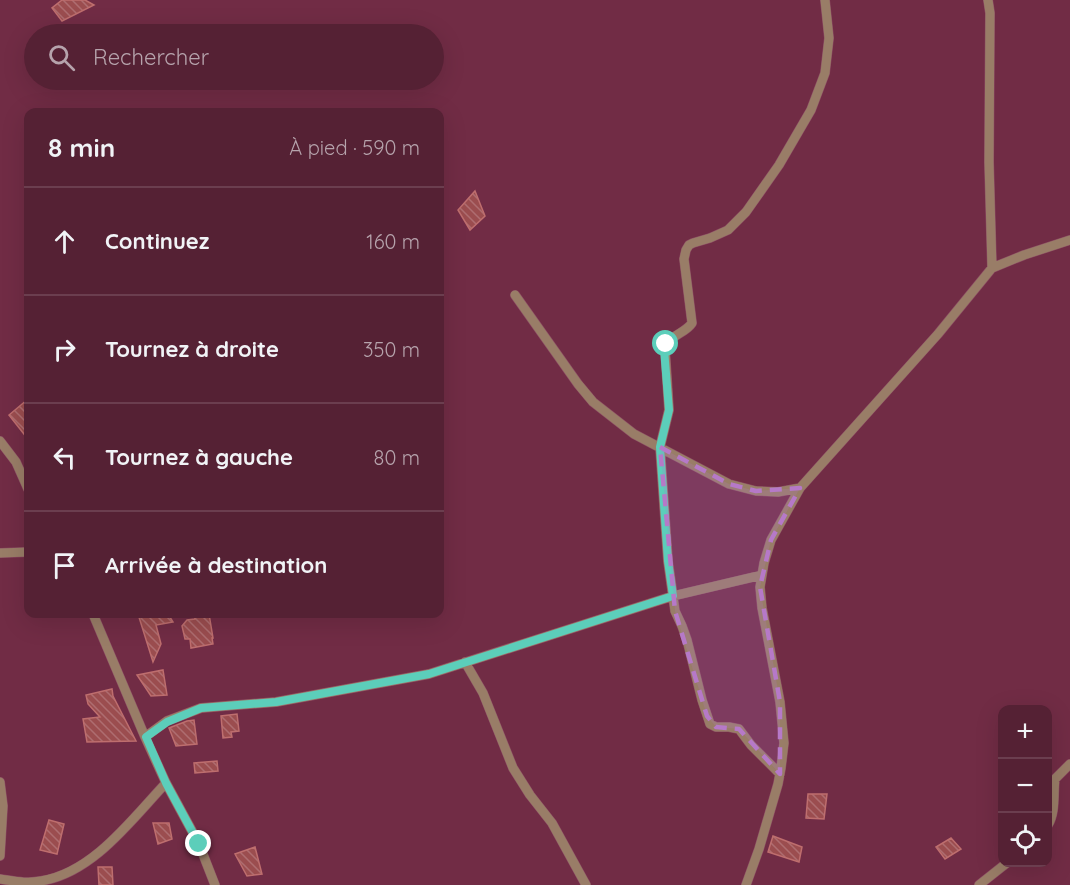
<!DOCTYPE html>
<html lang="fr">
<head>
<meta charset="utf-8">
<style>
	body { margin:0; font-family:Quicksand,sans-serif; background:#5e2e40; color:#f1f3f6 }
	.controls { position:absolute; right:18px; bottom:18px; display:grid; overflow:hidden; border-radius:12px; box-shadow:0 6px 24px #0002 }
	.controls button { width:54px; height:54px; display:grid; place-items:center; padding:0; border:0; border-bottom:2px solid #6b3e4f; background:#552134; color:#f1f3f6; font:30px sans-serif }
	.stop { position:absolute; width:18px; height:18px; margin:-14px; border:4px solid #5cceba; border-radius:50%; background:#fff }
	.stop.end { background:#5cceba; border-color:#fff; box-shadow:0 2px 6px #0008 }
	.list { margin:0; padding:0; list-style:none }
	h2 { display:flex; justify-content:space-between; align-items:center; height:78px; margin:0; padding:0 24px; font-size:26px }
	h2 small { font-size:20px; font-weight:400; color:#b6a3ac }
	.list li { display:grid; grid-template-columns:39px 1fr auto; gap:18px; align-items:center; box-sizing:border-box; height:108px; padding:0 24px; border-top:2px solid #6b3e4f }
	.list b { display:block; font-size:22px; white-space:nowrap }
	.list em { font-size:20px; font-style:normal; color:#b6a3ac }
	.icon { flex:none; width:33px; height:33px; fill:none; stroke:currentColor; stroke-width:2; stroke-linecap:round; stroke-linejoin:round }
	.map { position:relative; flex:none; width:1070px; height:885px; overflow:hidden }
	.search { position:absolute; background:#552134; box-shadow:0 6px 24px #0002; left:24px; top:24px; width:420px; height:66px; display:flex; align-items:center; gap:15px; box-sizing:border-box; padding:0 21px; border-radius:33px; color:#b6a3ac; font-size:22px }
	.panel { position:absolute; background:#552134; box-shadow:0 6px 24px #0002; left:24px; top:108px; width:420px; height:510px; border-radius:12px }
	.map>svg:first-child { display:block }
	.building { fill:url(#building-back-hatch); stroke:#be6e6e; stroke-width:1.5 }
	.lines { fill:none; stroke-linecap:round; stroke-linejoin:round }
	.minor-casing { stroke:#8d4e64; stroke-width:10 }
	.minor { stroke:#997d67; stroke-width:9 }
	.route { stroke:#5cceba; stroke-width:8 }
	.marked { fill:#b679c8; fill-opacity:0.2; stroke:#b679c8; stroke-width:4.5; stroke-dasharray:12 8; stroke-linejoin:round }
</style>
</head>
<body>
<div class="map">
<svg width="1070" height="885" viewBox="0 0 1070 885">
	<defs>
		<pattern id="building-back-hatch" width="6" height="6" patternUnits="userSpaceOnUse" patternTransform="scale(1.5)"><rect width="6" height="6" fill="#9b4d4f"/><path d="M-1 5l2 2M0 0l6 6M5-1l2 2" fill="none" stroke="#ae6d70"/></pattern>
	</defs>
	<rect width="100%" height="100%" fill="#712c45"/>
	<!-- building -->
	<path class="building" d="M62,0h23l9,5 -32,16 -10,-13z
		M475,191l10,25 -15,14 -12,-20z
		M28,399v31l-4,4 -15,-19z
		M138,614h30l5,8 -17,3 5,19 -8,18z
		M194,614h15l4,24h-1l1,6 -22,4 -1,-9h-5l-3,-13 5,-6 8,-1z
		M163,670l4,25 -16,1 -14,-21z
		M112,689l1,7 23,45 -49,1 -4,-23 17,-2 -12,-13 -2,-9z
		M237,714l2,17 -8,1 1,5 -9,1 -2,-22z
		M194,720l3,24 -21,2 -7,-18 18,-7z
		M217,761l1,10 -23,2 -1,-10z
		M808,794h19l-3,25 -18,-1z
		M49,820l15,4 -7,30 -17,-4z
		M153,823h16l3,16 -14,5z
		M773,836l29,11 -3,15 -31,-10z
		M951,838l10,11 -16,10 -9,-12z
		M255,847l7,27 -15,2 -12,-22z
		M98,867h14l1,18h-14z"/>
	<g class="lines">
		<defs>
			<path id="minor" d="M988,0l2,13 -1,149 3,106
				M515,295l63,89 15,18 41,32 95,50 27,7 22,1 22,-4
				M0,441l16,21 12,27
				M0,553l28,-1
				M93,614l52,123 21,46 33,61 16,41
				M465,662l18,31 30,75 17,27 22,28 34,62
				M145,737l22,-16 34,-13 75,-6 153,-28 244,-78 89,-21
				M780,774l-29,-29 -12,-16 -10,-2h-13l-6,-3 -8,-24 -15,-60 -5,-14 -7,-15 -7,-50 -8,-114 9,-37 -4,-61c3,-14 20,-15 27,-26l-8,-64 2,-9 3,-5 4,-2 17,-5 18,-8 18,-18 33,-47 32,-55 14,-37 4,-35 -4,-38
				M0,782l3,24 -3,50
				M1048,825c8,-13 5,-31 7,-46l15,-15
				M0,879c14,2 27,5 41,2 52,-8 91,-62 125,-98
				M746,885l13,-36 19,-65 3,-16 3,-25 -4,-41 -18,-94 -2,-21 4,-24 7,-23 29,-52 138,-154 54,-66 32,-13 46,-15
				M979,885l29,-23"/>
		</defs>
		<!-- minor casing -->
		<use href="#minor" class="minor-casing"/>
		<!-- minor -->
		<use href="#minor" class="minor"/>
	</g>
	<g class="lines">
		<!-- route -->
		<path class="route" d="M199,844l-33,-61 -20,-46 21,-15 34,-14 75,-6 153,-28 244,-78 -5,-35 -8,-114 9,-37 -5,-61 2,-5"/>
	</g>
	<!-- marked area -->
	<path class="marked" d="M660,447l69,37 27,7 44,-3 -29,52 -11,47 20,115v72l-41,-45 -23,-2 -9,-11 -32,-105z"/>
</svg>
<div class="controls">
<button>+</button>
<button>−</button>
<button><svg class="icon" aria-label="locate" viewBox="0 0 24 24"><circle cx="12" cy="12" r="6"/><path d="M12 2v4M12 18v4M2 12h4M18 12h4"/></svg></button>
</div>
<div class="stop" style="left:666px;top:344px"></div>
<div class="stop end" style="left:199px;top:844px"></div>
<div class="search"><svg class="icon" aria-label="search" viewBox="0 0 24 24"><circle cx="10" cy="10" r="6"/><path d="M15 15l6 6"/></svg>Rechercher</div>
<section class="panel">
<h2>8 min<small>À pied · 590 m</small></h2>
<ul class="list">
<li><svg class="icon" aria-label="ahead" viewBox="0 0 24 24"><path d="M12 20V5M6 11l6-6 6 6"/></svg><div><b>Continuez</b></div><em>160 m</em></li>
<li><svg class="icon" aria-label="right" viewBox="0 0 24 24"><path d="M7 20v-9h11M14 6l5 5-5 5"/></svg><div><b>Tournez à droite</b></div><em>350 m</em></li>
<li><svg class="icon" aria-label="left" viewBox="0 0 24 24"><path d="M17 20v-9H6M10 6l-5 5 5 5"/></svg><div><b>Tournez à gauche</b></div><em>80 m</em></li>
<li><svg class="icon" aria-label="arrive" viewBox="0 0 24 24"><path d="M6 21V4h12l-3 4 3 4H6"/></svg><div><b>Arrivée à destination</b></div></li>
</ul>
</section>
</div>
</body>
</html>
